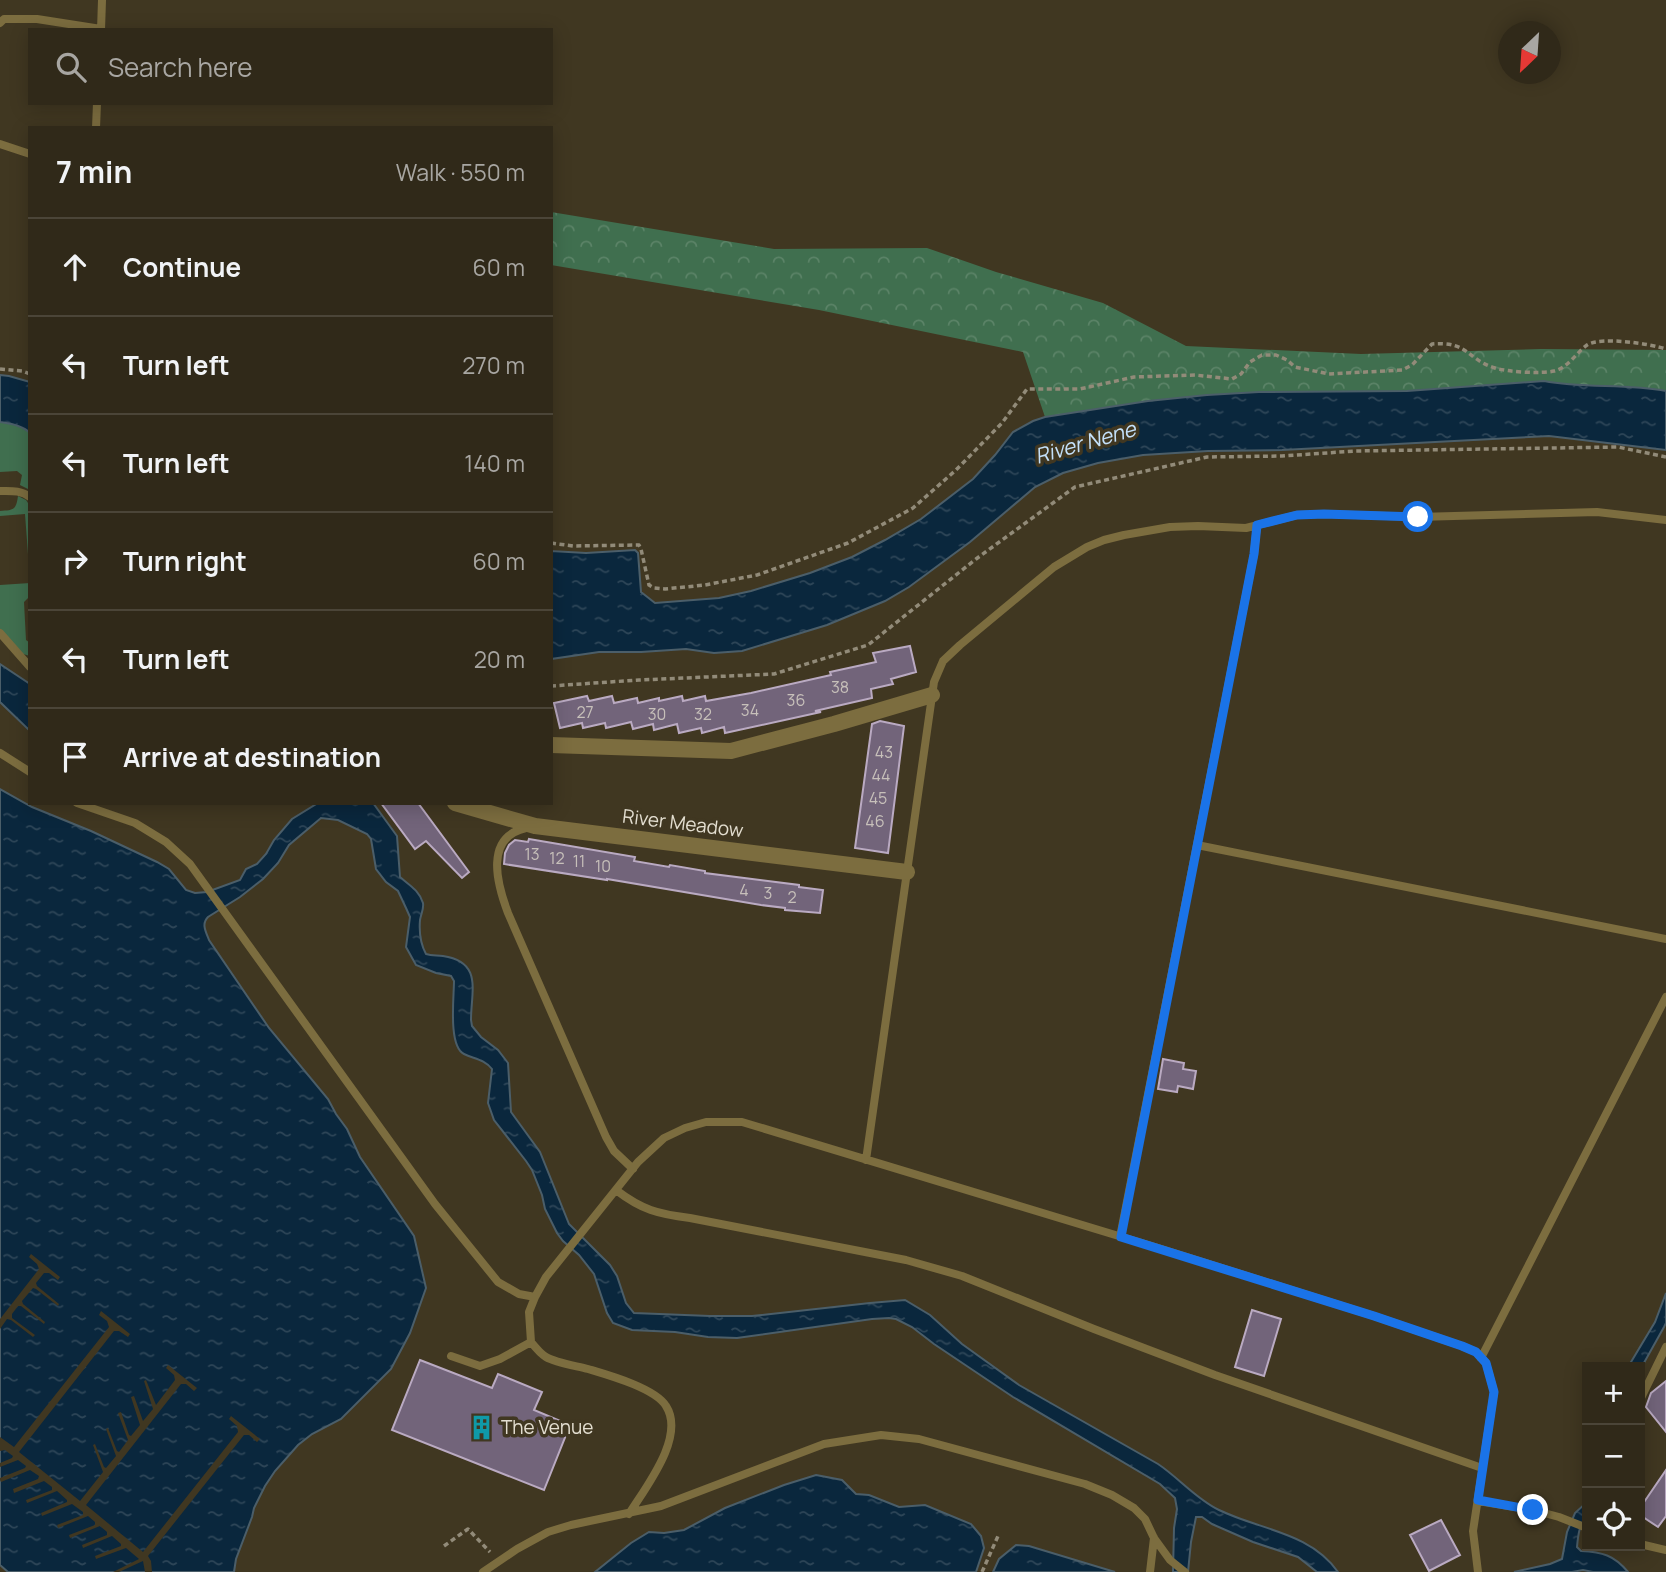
<!DOCTYPE html>
<html lang="en">
<head>
<meta charset="utf-8">
<style>
	body { margin:0; font-family:Manrope,sans-serif; background:#3c3526; color:#f1f3f6 }
	.controls { position:absolute; right:21px; bottom:21px; display:grid; overflow:hidden; border-radius:0px; box-shadow:0 4px 18px #0003 }
	.controls button { width:63px; height:63px; display:grid; place-items:center; padding:0; border:0; border-bottom:2px solid #4b4538; background:#302919; color:#f1f3f6; font:35px sans-serif }
	.compass { position:absolute; left:1498px; top:21px; width:63px; height:63px; border-radius:50%; background:#302919; box-shadow:0 4px 18px #0003; rotate:205deg }
	.stop { position:absolute; width:21px; height:21px; margin:-16px; border:5px solid #1a73e8; border-radius:50%; background:#fff }
	.stop.end { background:#1a73e8; border-color:#fff; box-shadow:0 2px 7px #0008 }
	.list { margin:0; padding:0; list-style:none }
	h2 { display:flex; justify-content:space-between; align-items:center; height:91px; margin:0; padding:0 28px; font-size:30px }
	h2 small { font-size:23px; font-weight:400; color:#a8a6a2 }
	.list li { display:grid; grid-template-columns:46px 1fr auto; gap:21px; align-items:center; box-sizing:border-box; height:98px; padding:0 28px; border-top:2px solid #4b4538 }
	.list b { display:block; font-size:26px; white-space:nowrap }
	.list em { font-size:23px; font-style:normal; color:#a8a6a2 }
	.icon { flex:none; width:38px; height:38px; fill:none; stroke:currentColor; stroke-width:2; stroke-linecap:round; stroke-linejoin:round }
	.map { position:relative; flex:none; width:1666px; height:1572px; overflow:hidden }
	.search { position:absolute; background:#302919; box-shadow:0 4px 18px #0003; left:28px; top:28px; width:525px; height:77px; display:flex; align-items:center; gap:18px; box-sizing:border-box; padding:0 24px; border-radius:0px; color:#a8a6a2; font-size:26px }
	.panel { position:absolute; background:#302919; box-shadow:0 4px 18px #0003; left:28px; top:126px; width:525px; height:679px; border-radius:0px }
	.map>svg:first-child { display:block }
	.green { fill:#406f4f }
	.forest { fill:url(#forest-crowns) }
	.water { fill:url(#water-ripples); stroke:#4b5e69; stroke-width:2 }
	.pier { fill:#403721 }
	.building { fill:#72647a; stroke:#baaac2; stroke-width:2 }
	.lines { fill:none; stroke-linecap:round; stroke-linejoin:round }
	.path { stroke:#928b79; stroke-width:3.5; stroke-dasharray:5 3.5; stroke-linecap:butt }
	.service { stroke:#7c6d3f; stroke-width:8 }
	.minor { stroke:#7c6d3f; stroke-width:16 }
	.route { stroke:#1a73e8; stroke-width:9 }
	.labels { text-anchor:middle; dominant-baseline:central; stroke-width:7; stroke-linejoin:round; paint-order:stroke }
	.number-label { font-size:16px; fill:#c7c0ba }
	.street-label { font-size:19px; fill:#e3ded0; stroke:#403721 }
	.poi-label { font-size:19px; fill:#e3ded0; stroke:#403721; text-anchor:start }
	.water-label { font-size:21px; font-style:italic; fill:#c4e1fb; stroke:#403721 }
</style>
</head>
<body>
<div class="map">
<svg width="1666" height="1572" viewBox="0 0 1666 1572">
	<defs>
		<pattern id="forest-crowns" width="20" height="18" patternUnits="userSpaceOnUse" patternTransform="scale(1.75)"><rect width="20" height="18" fill="#406f4f"/><path d="M2 6a3 3 0 1 1 6 0M12 15a3 3 0 1 1 6 0" fill="none" stroke="#5b8367"/></pattern>
		<pattern id="water-ripples" width="26" height="14" patternUnits="userSpaceOnUse" patternTransform="scale(1.75)"><rect width="26" height="14" fill="#0a273d"/><path d="M2 4q2-2 4 0t4 0M15 11q2-2 4 0t4 0" fill="none" stroke="#2e4658"/></pattern>
	</defs>
	<rect width="100%" height="100%" fill="#403721"/>
	<!-- green -->
	<path class="green" d="M0,422c10,2 22,3 30,11v57l-10,-5 2,-10 -5,-4 -17,1z
		M18,496l8,4 4,6v75l-5,-67 -25,2v-5c14,-1 16,-1 18,-15z
		M30,583v13l-6,6 2,38 4,3v13l-7,-2 -23,-25v-44z"/>
	<!-- forest -->
	<path class="forest" d="M551,212l223,37 153,-1 69,24 107,31 83,43 175,8 180,-5 125,1v41c-40,-8 -82,-2 -122,-10l-137,10 -148,1 -52,3 -59,6 -103,16 -22,-65 -204,-42 -268,-45z"/>
	<!-- water -->
	<path class="water" d="M0,375l9,1 21,6v51c-8,-8 -20,-9 -30,-11z
		M1544,381c40,8 82,2 122,10v59l-117,-14 -267,14 -74,1 -65,4 -45,8 -35,10 -28,14 -65,55 -61,45 -24,14 -58,24 -85,26 -28,2 -28,-4 -45,3h-42l-48,7v-108l35,2 49,-3 3,3 3,39 14,11 64,-5 32,-7 59,-18 42,-16 33,-17 36,-21 52,-40 22,-24 18,-23 20,-11 12,-4 103,-16 59,-6 52,-3 148,-1z
		M0,664l30,20v47l-30,-29z
		M0,789l32,18 59,24 66,31 12,7 17,21 9,3 12,-1 33,-12 6,-11 11,-5 9,-10 8,-14 18,-21 26,-16h55l24,33 3,41c9,8 19,13 23,26 1,6 -2,11 -3,17 -1,12 0,23 6,34 6,2 11,1 17,2 40,6 28,35 28,64l1,6 9,11 17,13 10,13 3,49 29,40 29,72 41,41 7,11 9,27 8,10 76,3h42l118,-13 35,-3 25,15 32,29 57,41 139,79c21,14 38,35 61,46 41,20 91,22 119,62h-21l-19,-15 -45,-15 -41,-18 -10,-7h-6l-5,25 -3,30h-15l1,-44 3,-19 -2,-11 -15,-14 -147,-87 -79,-53 -22,-17 -16,-8 -7,-1 -17,1 -135,19 -29,-1 -33,-5 -43,-2 -19,-7 -6,-10 -13,-39 -15,-19 -16,-14 -6,-8 -12,-24 -3,-14 -10,-25 -6,-9 -32,-41 -6,-17 4,-34c-8,-10 -18,-10 -28,-15 -16,-8 -10,-57 -10,-73l-3,-5 -15,-3 -20,-8 -10,-18 4,-30 -4,-9 -8,-17 -12,-9 -10,-13 -5,-30 -4,-5 -29,-14 -17,-2 -32,27 -11,18 -15,16 -23,18 -32,20c-7,7 -2,15 1,23l60,88 59,71 8,15 11,15 13,28 54,79 12,52 -16,45 -19,36 -50,50 -29,15 -14,11 -23,26 -10,15 -11,22 -2,9 -16,42 -2,13h-226l-8,-7z
		M1666,1293v30l-2,4 -24,43v-3h-12l27,-45z
		M816,1475l26,5 14,14 13,1 30,12 26,-2 46,19 10,12 3,12 -8,24h-381l36,-29 18,-11 15,1 20,-3 41,-22 59,-23z
		M1587,1502v15c-8,7 -9,19 -10,30l4,4c21,1 33,4 47,21h-35l-10,-2 -11,2h-58l36,-8 12,-5 5,-27 8,-19z
		M1016,1545l13,1 86,26h-122l6,-13z"/>
	<!-- pier -->
	<path class="pier" d="M31,1254l29,23 -2,3 -9,-7h-5l-8,10 1,3 22,18 -1,2 -22,-17 -3,-1 -11,13 1,3 22,18 -1,2 -23,-18h-3l-6,8v4l23,17 -2,2 -22,-17 -4,-1 -7,10v-10l39,-50 -2,-5 -8,-7z
		M101,1311l29,23 -2,3 -9,-6h-5l-95,121 61,49 23,-29 -10,-27 2,-1 9,23 2,1 10,-12 -10,-27 2,-1 9,23 2,1 9,-12 -10,-27 3,-1 8,23 2,1 9,-11 -9,-28 3,-1 9,25 10,-12 -9,-28 2,-1 10,25 19,-25 -1,-5 -8,-7 2,-3 29,23 -3,3 -8,-7h-5l-95,121 57,47 95,-120 -1,-6 -8,-7 2,-3 29,23 -3,3 -8,-7h-5l-96,121 3,5 1,11h-7l-2,-11 -24,11h-6l26,-13 -13,-11 -30,11 -1,-3 26,-10v-2l-9,-8 -29,12 -1,-3 25,-10v-3l-7,-6 -30,12 -1,-3 26,-10v-3l-7,-6 -30,12 -1,-3 26,-10v-3l-11,-8 -30,12 -1,-3 26,-11v-2l-10,-9 -30,12 -1,-3 26,-10v-3l-8,-6 -30,12 -1,-4 25,-10 1,-3 -9,-6 -29,12 -1,-2v-2l25,-10 1,-2 -8,-6 -18,7v-4l12,-5 1,-2 -8,-6 -5,1v-14l14,10 95,-120 -2,-6 -8,-6z"/>
	<!-- building -->
	<path class="building" d="M910,646l6,26 -25,7 2,5 -22,5 1,9 -57,13 6,1 -96,21 -1,-6 -22,6 -1,-5 -22,5 -2,-9 -23,6 -1,-6 -20,5 -2,-7 -25,6 -1,-5 -22,5 -1,-5 -22,5 -6,-25 33,-7 2,5 23,-5 2,7 23,-5 1,5 21,-5v3l23,-5 1,5 22,-5 1,5 45,-8 80,-18 -1,-3 46,-10 -3,-9z
		M880,721l24,5 -16,127 -33,-5 17,-124z
		M381,803h37l51,69 -7,6 -36,-37 -11,8z
		M529,839l106,18 -1,4 35,6 1,-2 35,6v2l94,12v2l24,3 -3,23 -35,-3v-2l-24,-3 -154,-26v1l-103,-16 1,-11 4,-8 6,-5 13,2z
		M1163,1059l21,4 -1,6 13,2 -3,18 -15,-3 -1,6 -19,-3z
		M1252,1310l29,9 -17,57 -29,-9z
		M420,1360l72,28 6,-14 44,18 -8,18 36,15 -26,65 -152,-60z
		M1666,1381v51l-20,-25 5,-14z
		M1666,1470v46l-8,11 -18,-12v-7z
		M1441,1520l19,35 -31,16 -19,-36z"/>
	<g class="lines">
		<!-- path -->
		<path class="path" d="M0,369l22,2 8,3
			M551,543l22,3 66,-1 2,4 8,36 5,3 11,1 40,-4 52,-10 91,-32 65,-35 43,-38 46,-47 25,-34h53l54,-12 61,-2 37,4 9,-5 9,-12 12,-7h14l11,5 8,7 34,7 73,-4 10,-5 20,-21c37,-3 34,15 63,24 13,4 46,6 59,3 14,-3 22,-18 33,-26 13,-9 64,-1 79,4
			M551,686l88,-6 135,-6 94,-29 108,-86 99,-72 132,-30 75,-1 73,-5 263,-4 48,10
			M444,1546l24,-17 22,23
			M982,1572l16,-36"/>
		<!-- service -->
		<path class="service" d="M0,23l4,-4h33l64,10
			M101,30l1,-30
			M96,128l1,-25
			M0,144l30,10
			M0,491c11,0 21,-1 30,6
			M0,633l30,34
			M0,753l30,19
			M77,803l58,20 31,19 24,22 245,340 63,78 21,12 16,3
			M526,828c-42,9 -29,56 -18,85l98,224 8,14 19,18
			M1197,845l469,94
			M866,1160l68,-478 9,-21 17,-16 94,-78 33,-20 17,-7 20,-5 46,-8 28,-1 48,2 51,-13 27,-1 94,3 179,-5 69,8
			M616,1190c26,20 42,24 74,28l216,42 56,16 132,53 121,46 267,93
			M1120,1237l134,-683 3,-29
			M451,1356l29,10 20,-7 31,-17
			M1481,1358l185,-361
			M1640,1404l1,-6 25,-51
			M1478,1501l55,9 26,7 28,11
			M629,1514c16,-26 57,-77 37,-108 -11,-18 -58,-31 -78,-37 -11,-3 -32,-6 -42,-12 -5,-3 -11,-10 -15,-15l-2,-30 6,-15 11,-20 92,-115 26,-24 21,-10 21,-6h36l413,125 219,69 88,30 14,6 10,11 8,29 -21,139 5,41
			M1640,1544l26,6
			M483,1572l34,-23 31,-17 23,-7 90,-19 163,-62 57,-9 38,4 166,45 27,11 22,13 11,11 9,19 16,22 15,12
			M1150,1572l4,-34"/>
		<!-- minor -->
		<path class="minor" d="M551,745l180,6 103,-27 98,-29
			M455,803l80,23 372,46"/>
	</g>
	<g class="lines">
		<!-- route -->
		<path class="route" d="M1418,517l-94,-3 -27,1 -40,10 -3,29 -133,683 253,79 88,30 14,6 10,11 8,29 -16,108 55,10"/>
	</g>
	<!-- icons -->
	<defs>
		<symbol id="building-bare" viewBox="-9 -9 18 18"><path d="M-4-6H4V6H1V3H-1V6H-4ZM-2.5-4.3h1.7v1.8h-1.7ZM.8-4.3h1.7v1.8H.8ZM-2.5-1h1.7V.8h-1.7ZM.8-1h1.7V.8H.8Z" fill="#0f9aa8" stroke="#403721" stroke-width="2.5" paint-order="stroke"/></symbol>
	</defs>
	<g fill-rule="evenodd">
		<use href="#building-bare" x="464" y="1410" width="35" height="35"/>
	</g>
	<g class="labels">
		<!-- number labels -->
		<g class="number-label">
			<text x="840" y="687">38</text>
			<text x="796" y="700">36</text>
			<text x="750" y="710">34</text>
			<text x="585" y="712">27</text>
			<text x="657" y="714">30</text>
			<text x="703" y="714">32</text>
			<text x="884" y="752">43</text>
			<text x="881" y="775">44</text>
			<text x="878" y="798">45</text>
			<text x="875" y="821">46</text>
			<text x="532" y="854">13</text>
			<text x="557" y="858">12</text>
			<text x="579" y="861">11</text>
			<text x="603" y="866">10</text>
			<text x="744" y="890">4</text>
			<text x="768" y="893">3</text>
			<text x="792" y="897">2</text>
		</g>
		<!-- street labels -->
		<g class="street-label">
			<text transform="translate(683 823) rotate(7)">River Meadow</text>
		</g>
		<!-- poi labels -->
		<g class="poi-label">
			<text x="501" y="1427">The Venue</text>
		</g>
		<!-- water labels -->
		<g class="water-label">
			<text transform="translate(1085 442) rotate(-16)">River Nene</text>
		</g>
	</g>
</svg>
<div class="controls">
<button>+</button>
<button>−</button>
<button><svg class="icon" aria-label="locate" viewBox="0 0 24 24"><circle cx="12" cy="12" r="6"/><path d="M12 2v4M12 18v4M2 12h4M18 12h4"/></svg></button>
</div>
<svg class="compass" viewBox="-18 -18 36 36"><path d="M0-13l5 13h-10z" fill="#e53935"/><path d="M0 13l5-13h-10z" fill="#a8a6a2"/></svg>
<div class="stop" style="left:1418px;top:517px"></div>
<div class="stop end" style="left:1533px;top:1510px"></div>
<div class="search"><svg class="icon" aria-label="search" viewBox="0 0 24 24"><circle cx="10" cy="10" r="6"/><path d="M15 15l6 6"/></svg>Search here</div>
<section class="panel">
<h2>7 min<small>Walk · 550 m</small></h2>
<ul class="list">
<li><svg class="icon" aria-label="ahead" viewBox="0 0 24 24"><path d="M12 20V5M6 11l6-6 6 6"/></svg><div><b>Continue</b></div><em>60 m</em></li>
<li><svg class="icon" aria-label="left" viewBox="0 0 24 24"><path d="M17 20v-9H6M10 6l-5 5 5 5"/></svg><div><b>Turn left</b></div><em>270 m</em></li>
<li><svg class="icon" aria-label="left" viewBox="0 0 24 24"><path d="M17 20v-9H6M10 6l-5 5 5 5"/></svg><div><b>Turn left</b></div><em>140 m</em></li>
<li><svg class="icon" aria-label="right" viewBox="0 0 24 24"><path d="M7 20v-9h11M14 6l5 5-5 5"/></svg><div><b>Turn right</b></div><em>60 m</em></li>
<li><svg class="icon" aria-label="left" viewBox="0 0 24 24"><path d="M17 20v-9H6M10 6l-5 5 5 5"/></svg><div><b>Turn left</b></div><em>20 m</em></li>
<li><svg class="icon" aria-label="arrive" viewBox="0 0 24 24"><path d="M6 21V4h12l-3 4 3 4H6"/></svg><div><b>Arrive at destination</b></div></li>
</ul>
</section>
</div>
</body>
</html>
